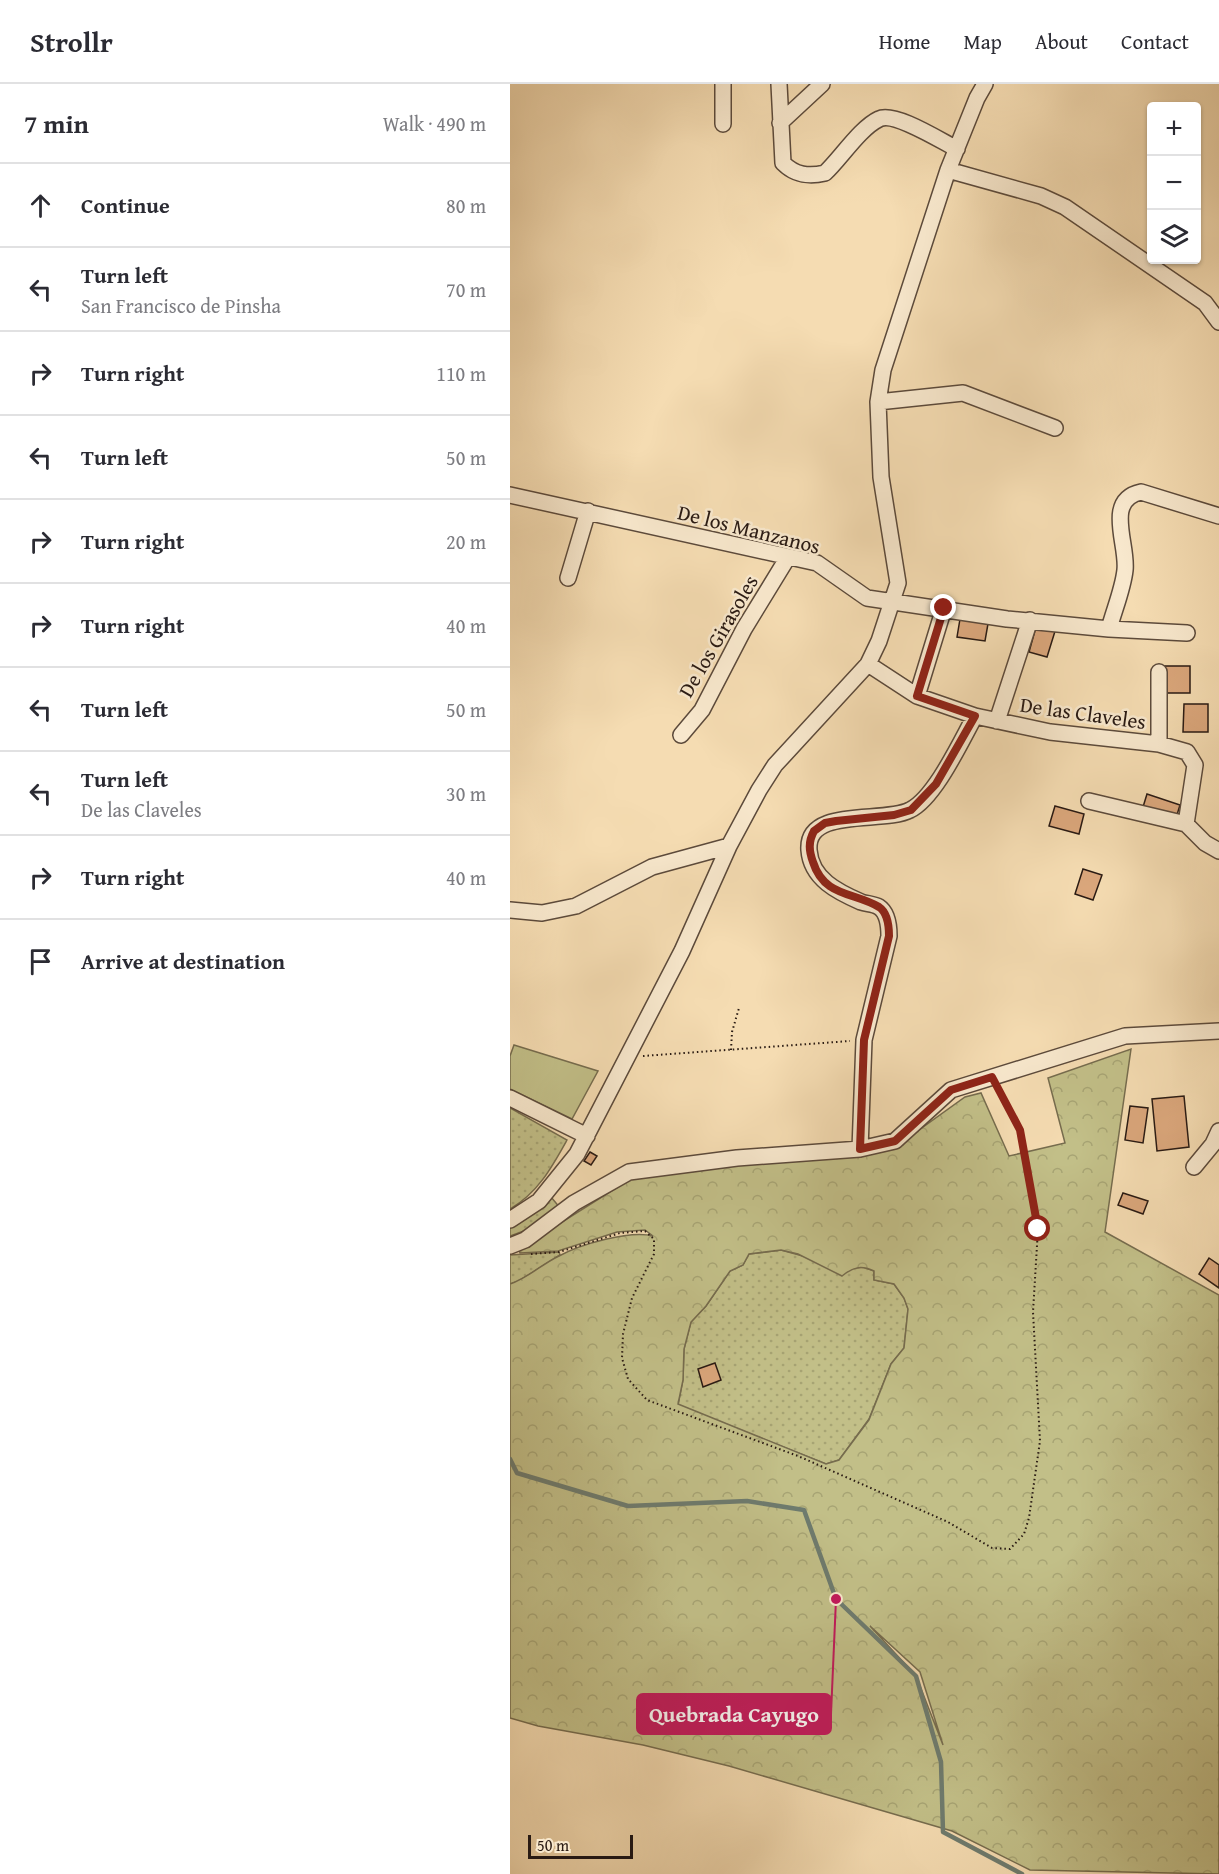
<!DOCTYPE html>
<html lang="en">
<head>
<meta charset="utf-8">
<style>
	body { margin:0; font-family:"Gentium Book Plus",serif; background:#f7f7f7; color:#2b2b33 }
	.controls { position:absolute; right:18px; top:18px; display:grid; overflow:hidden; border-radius:6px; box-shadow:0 2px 4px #0004 }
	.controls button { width:54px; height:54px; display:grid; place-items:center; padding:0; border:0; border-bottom:2px solid #e1e1e2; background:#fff; color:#2b2b33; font:30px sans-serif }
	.scale { position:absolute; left:18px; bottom:15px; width:105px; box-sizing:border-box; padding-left:6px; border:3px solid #291a13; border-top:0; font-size:16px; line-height:21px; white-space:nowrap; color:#291a13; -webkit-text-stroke:4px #f8e8cd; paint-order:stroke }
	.stop { position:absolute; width:18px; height:18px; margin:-14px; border:4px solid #8f2418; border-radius:50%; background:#fff }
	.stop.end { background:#8f2418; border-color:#fff; box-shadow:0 2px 6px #0008 }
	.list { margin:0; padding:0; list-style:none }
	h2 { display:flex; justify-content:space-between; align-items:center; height:78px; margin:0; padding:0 24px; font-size:26px }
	h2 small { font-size:20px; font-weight:400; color:#7c7c81 }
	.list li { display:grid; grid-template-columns:39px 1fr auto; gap:18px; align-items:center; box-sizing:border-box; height:84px; padding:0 24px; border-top:2px solid #e1e1e2 }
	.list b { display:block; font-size:22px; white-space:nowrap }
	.list p { margin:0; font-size:20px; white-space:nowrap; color:#7c7c81 }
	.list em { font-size:20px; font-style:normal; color:#7c7c81 }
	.icon { flex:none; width:33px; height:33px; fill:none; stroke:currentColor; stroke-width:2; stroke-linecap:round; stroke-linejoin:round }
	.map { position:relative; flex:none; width:709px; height:1790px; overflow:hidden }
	header { display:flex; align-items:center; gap:36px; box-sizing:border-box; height:84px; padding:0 30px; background:#fff; border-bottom:2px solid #e1e1e2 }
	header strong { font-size:28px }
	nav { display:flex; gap:33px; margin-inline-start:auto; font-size:21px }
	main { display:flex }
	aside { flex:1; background:#fff }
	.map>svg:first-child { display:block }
	.grass { fill:url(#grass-dots); stroke:#766c4e; stroke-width:1.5 }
	.forest { fill:url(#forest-crowns); stroke:#766c4e; stroke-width:1.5; fill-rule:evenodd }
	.green { fill:#c2bf88; stroke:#766c4e; stroke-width:1.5 }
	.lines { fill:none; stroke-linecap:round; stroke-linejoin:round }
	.stream { stroke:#6e7b6e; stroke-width:4.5 }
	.building { fill:#dba77c; stroke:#291a13; stroke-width:1.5 }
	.minor-casing { stroke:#5c4a3b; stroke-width:18 }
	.path { stroke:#291a13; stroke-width:2; stroke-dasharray:1.5 3; stroke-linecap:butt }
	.minor { stroke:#f8e8cd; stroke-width:15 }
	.route { stroke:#8f2418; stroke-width:8 }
	.labels { text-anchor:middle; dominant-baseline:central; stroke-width:5; stroke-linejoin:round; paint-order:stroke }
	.street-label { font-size:21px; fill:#291a13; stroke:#f8e8cd }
	.leader { fill:none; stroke:#c2185b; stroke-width:2 }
	.callout-dot { fill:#c2185b; stroke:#f8e8cd; stroke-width:2 }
	.callout { fill:#c2185b; stroke:#c2185b; stroke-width:2 }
	.callout-label { font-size:22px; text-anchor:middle; font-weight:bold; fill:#fff }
</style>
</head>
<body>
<header>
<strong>Strollr</strong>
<nav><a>Home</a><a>Map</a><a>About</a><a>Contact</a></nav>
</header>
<main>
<aside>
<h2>7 min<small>Walk · 490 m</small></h2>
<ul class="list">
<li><svg class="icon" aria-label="ahead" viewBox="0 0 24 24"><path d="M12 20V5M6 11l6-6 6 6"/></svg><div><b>Continue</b></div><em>80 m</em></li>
<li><svg class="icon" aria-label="left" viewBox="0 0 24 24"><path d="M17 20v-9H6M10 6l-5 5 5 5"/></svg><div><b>Turn left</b><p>San Francisco de Pinsha</p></div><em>70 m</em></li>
<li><svg class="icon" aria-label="right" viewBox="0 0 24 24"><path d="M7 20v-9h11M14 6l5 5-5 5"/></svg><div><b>Turn right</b></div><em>110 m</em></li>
<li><svg class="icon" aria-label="left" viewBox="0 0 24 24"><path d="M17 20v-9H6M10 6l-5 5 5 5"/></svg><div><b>Turn left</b></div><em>50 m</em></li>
<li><svg class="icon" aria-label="right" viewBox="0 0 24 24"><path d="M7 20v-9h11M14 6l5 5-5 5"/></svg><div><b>Turn right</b></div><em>20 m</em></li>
<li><svg class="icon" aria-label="right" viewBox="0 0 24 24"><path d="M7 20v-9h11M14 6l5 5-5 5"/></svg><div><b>Turn right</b></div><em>40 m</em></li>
<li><svg class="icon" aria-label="left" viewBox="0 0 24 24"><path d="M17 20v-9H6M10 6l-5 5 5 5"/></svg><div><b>Turn left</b></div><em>50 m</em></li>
<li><svg class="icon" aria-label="left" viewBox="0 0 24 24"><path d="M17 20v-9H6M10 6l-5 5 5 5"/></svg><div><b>Turn left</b><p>De las Claveles</p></div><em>30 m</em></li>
<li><svg class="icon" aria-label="right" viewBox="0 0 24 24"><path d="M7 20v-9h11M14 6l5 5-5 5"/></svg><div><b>Turn right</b></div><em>40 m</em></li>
<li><svg class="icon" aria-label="arrive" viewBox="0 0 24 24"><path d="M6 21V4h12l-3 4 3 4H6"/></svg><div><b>Arrive at destination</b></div></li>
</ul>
</aside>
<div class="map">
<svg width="709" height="1790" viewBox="0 0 709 1790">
	<defs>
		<pattern id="grass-dots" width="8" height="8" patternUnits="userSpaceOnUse" patternTransform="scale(1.5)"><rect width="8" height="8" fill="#c2bf88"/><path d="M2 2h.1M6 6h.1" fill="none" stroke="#a7a474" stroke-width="1.8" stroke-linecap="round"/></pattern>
		<pattern id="forest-crowns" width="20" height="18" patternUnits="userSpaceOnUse" patternTransform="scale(1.5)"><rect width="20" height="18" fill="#c2bf88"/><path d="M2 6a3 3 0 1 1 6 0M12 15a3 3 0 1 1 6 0" fill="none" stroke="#a7a474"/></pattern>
	</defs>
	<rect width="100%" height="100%" fill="#f5dcb2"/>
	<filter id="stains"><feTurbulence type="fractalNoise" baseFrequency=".00333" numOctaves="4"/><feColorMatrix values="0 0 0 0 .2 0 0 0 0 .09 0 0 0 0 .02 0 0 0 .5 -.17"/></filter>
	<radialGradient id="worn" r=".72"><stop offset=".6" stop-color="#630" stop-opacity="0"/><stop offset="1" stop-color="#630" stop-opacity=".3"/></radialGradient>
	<!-- grass -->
	<path class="grass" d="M0,1024l57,32c-15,27 -29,53 -57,69z
		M41,1113l10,12 -26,18 -25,9v-9z
		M271,1166l69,19 13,-2 11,4v9l20,4 10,14 4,11 -4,39 -13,16 -22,55 -30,41 -13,4 -148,-59 5,-25 1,-31 7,-27 15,-16 24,-35 13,-6 6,-11z
		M49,1168l1,3 -41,26 -9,3v-29z"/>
	<!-- forest -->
	<path class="forest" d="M621,965l-26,183 114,63v579l-189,-4 -78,-39 -223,-65 -86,-21 -105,-19 -28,-8v-434c18,-6 32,-20 49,-28 22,-12 71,-26 94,-20l-8,-6 -28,2 -59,19 -38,2 -1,-4 113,-71 266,-33 67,-48 16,-4 28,63 56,-13 -17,-65zM271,1166l17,4 44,22c11,-9 19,-11 32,-5v9l20,4 10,14 4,11 -4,39 -13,16 -22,56 -30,40 -13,4 -148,-60 5,-24 1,-31 7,-27 15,-16 24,-35 13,-6 6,-11zM360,1542l50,46 23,73 -27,-69z"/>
	<!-- green -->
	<path class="green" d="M4,961l84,26 -26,48 -62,-30v-33z"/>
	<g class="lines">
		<!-- stream -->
		<path class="stream" d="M0,1375l7,14 111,33 119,-5 57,9 32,89 80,77 25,86 2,70 79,42"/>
	</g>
	<!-- building -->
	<path class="building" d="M451,529l28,5 -4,23 -28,-4z
		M527,539l19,5 -9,29 -18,-5z
		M655,582h25v27h-25z
		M674,620h24v28h-25z
		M637,710l33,11 -4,13 -33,-11z
		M545,722l29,8 -5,20 -30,-8z
		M573,785l19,6 -9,25 -18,-6z
		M674,1012l5,51 -32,4 -5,-52z
		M620,1022l18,2 -5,35 -18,-3z
		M80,1068l7,4 -6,9 -7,-4z
		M613,1109l25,8 -5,13 -25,-9z
		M699,1174l10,7v23l-20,-14z
		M205,1279l6,17 -18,7 -5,-18z"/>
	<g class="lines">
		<defs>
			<path id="minor" d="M213,0v40
				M269,0l4,79c12,12 25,14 42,10 16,-15 35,-45 54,-54 15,-8 62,22 78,30
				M270,39l42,-39
				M438,86l93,26 24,11 140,96 14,19
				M368,318l85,-9 92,35
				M0,411l307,68 50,35 140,21 102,10 78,4
				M58,494l20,-67
				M599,545c5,-19 14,-40 16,-59 3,-26 -21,-70 16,-78l78,24
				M358,580l49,32 58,20 75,16 109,12 28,8 8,13 -9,59 19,19 14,8
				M649,588v72
				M407,612l27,-88
				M487,637l33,-101
				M171,651l21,-25 42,-81 44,-72
				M579,717l97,23
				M0,826l32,3 34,-7 76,-39 77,-21
				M0,1014l77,38
				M350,1065l4,-109 25,-104c0,-9 -1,-23 -10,-29 -5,-3 -12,-3 -18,-5 -23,-10 -50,-23 -52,-52 -3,-44 75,-26 101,-40 25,-12 51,-69 65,-94
				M684,1083l19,-23 6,-13
				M0,1136l29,-19 38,-47 105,-203 47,-105 30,-56 16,-25 93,-101 11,-23 19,-58 -17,-106 -3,-75 5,-32 65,-200 29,-72 8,-14
				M0,1162l15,-6 49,-37 55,-31 108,-14 123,-9 35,-8 56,-51 174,-54 94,-5"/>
		</defs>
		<!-- minor casing -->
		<use href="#minor" class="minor-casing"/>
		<!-- path -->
		<path class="path" d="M221,966l1,-18 7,-24
			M133,972l207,-15
			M21,1170l28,-2 61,-19 25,-2 9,8v15l-22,44 -9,36 -1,24 6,21 19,21 151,56 150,66 44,26 18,1 14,-15 5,-16 11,-77 -7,-129 5,-83 -18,-99 -22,-41"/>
		<!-- minor -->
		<use href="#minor" class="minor"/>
	</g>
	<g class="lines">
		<!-- route -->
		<path class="route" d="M434,524l-27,88 58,20 -39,68 -25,26 -17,5 -58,6 -11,2 -11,8c-6,11 -5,20 -1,31 11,35 41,30 66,45 9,6 10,20 10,29l-25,104 -4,109 35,-8 56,-51 41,-13 28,53 18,99"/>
	</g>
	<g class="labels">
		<!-- street labels -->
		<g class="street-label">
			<text transform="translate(239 445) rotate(14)">De los Manzanos</text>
			<text transform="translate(208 552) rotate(-60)">De los Girasoles</text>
			<text transform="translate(573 629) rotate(8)">De las Claveles</text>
		</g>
	</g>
	<!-- callouts -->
	<path class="leader" d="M326 1515L321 1630"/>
	<circle class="callout-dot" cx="326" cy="1515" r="6"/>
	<rect class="callout" x="127" y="1610" width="194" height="40" rx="6"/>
	<g class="callout-label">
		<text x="224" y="1638">Quebrada Cayugo</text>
	</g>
	<rect width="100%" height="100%" filter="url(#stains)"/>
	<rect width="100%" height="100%" fill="url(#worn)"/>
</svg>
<div class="controls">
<button>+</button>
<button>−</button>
<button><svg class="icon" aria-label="layers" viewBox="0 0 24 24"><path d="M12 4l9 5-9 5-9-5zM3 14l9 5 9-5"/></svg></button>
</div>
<div class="scale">50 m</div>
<div class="stop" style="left:528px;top:1145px"></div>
<div class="stop end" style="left:434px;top:524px"></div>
</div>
</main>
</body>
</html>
